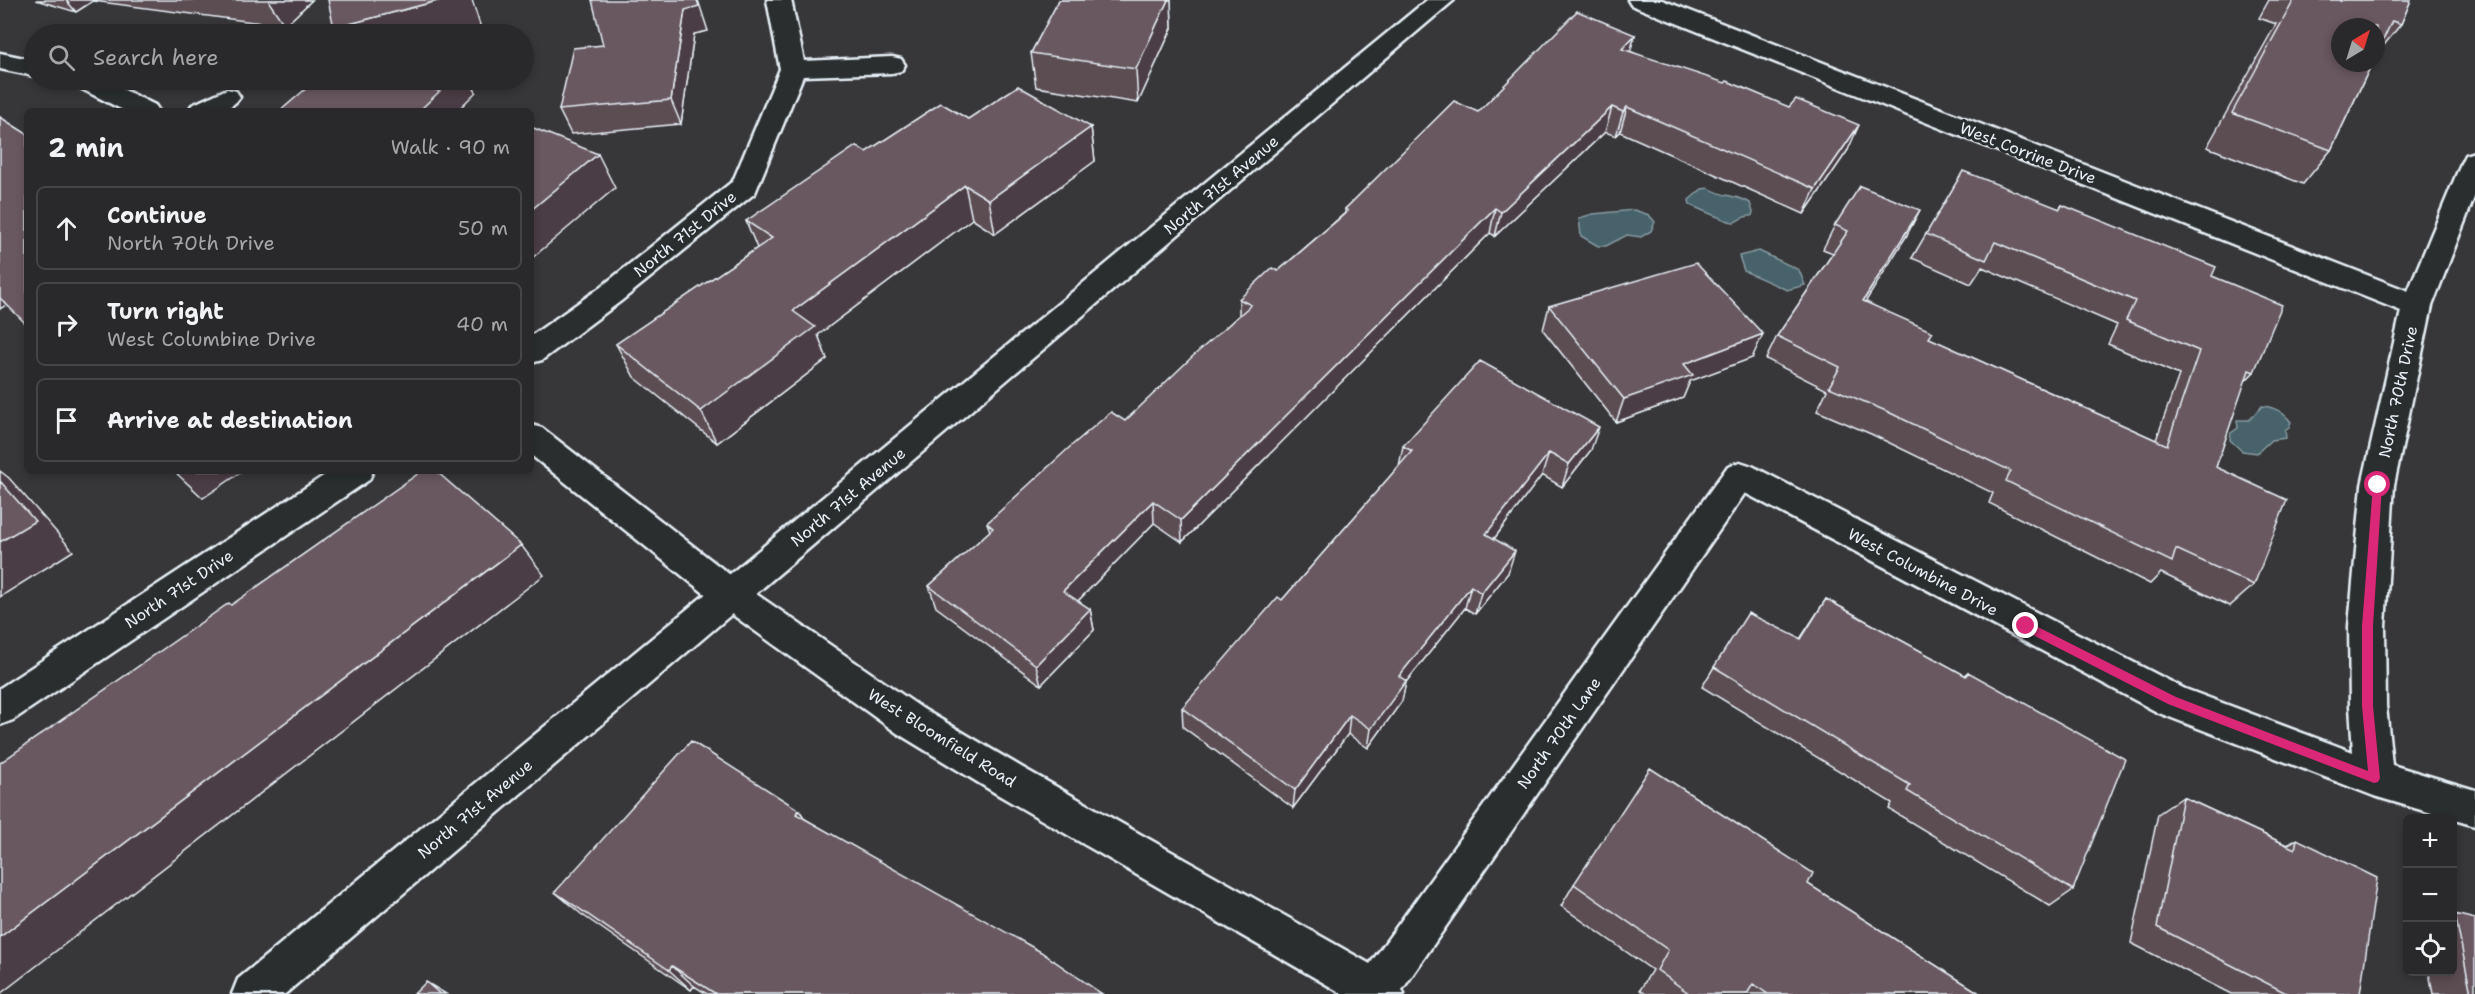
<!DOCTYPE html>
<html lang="en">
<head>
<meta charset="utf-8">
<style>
	body { margin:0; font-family:"Shantell Sans",sans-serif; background:#313032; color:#f1f3f6 }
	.controls { position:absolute; right:18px; bottom:18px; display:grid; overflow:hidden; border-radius:9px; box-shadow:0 3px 9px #0003 }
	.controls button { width:54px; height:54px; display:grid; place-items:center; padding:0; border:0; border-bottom:2px solid #454447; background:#29282a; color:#f1f3f6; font:30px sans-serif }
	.compass { position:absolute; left:2331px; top:18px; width:54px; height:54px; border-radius:50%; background:#29282a; box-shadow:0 3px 9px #0003; rotate:38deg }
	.stop { position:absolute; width:18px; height:18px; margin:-14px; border:4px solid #db2777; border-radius:50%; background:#fff }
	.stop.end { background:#db2777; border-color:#fff; box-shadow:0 2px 6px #0008 }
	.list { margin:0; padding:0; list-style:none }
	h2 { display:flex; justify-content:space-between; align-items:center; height:78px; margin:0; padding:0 24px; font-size:26px }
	h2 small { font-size:20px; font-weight:400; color:#a5a6a8 }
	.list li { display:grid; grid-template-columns:39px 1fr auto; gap:18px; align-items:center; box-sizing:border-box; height:84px; margin:0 12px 12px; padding:0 12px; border:2px solid #454447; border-radius:9px }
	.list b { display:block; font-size:22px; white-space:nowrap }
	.list p { margin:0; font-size:20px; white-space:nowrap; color:#a5a6a8 }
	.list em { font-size:20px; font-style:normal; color:#a5a6a8 }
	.icon { flex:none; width:33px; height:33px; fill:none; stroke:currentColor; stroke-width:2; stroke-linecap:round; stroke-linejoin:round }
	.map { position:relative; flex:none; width:2475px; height:994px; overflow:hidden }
	.search { position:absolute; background:#29282a; box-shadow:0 3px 9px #0003; left:24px; top:24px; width:510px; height:66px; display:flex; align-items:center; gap:15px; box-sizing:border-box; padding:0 21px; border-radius:33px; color:#a5a6a8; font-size:22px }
	.panel { position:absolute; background:#29282a; box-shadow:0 3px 9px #0003; left:24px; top:108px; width:510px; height:366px; border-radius:9px }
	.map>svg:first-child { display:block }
	.water { fill:#47626b; stroke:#879ba3; stroke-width:1.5 }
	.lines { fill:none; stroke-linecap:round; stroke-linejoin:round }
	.street-casing { stroke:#e8f1f8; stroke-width:5 }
	.secondary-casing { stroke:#e8f1f8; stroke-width:5 }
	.street { fill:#2a2d2e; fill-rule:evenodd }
	.secondary { fill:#2a2d2e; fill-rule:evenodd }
	.wall { fill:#5c4d53; stroke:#e8f1f8; stroke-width:1.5 }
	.shaded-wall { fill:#4b3e44; stroke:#e8f1f8; stroke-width:1.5 }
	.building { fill:#6b5961; stroke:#e8f1f8; stroke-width:1.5 }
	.route { fill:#db2777 }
	.labels { text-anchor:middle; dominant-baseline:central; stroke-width:6; stroke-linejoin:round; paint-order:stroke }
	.street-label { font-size:16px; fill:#e8f1f8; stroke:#2a2d2e }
</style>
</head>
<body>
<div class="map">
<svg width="2475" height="994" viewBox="0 0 2475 994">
	<rect width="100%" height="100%" fill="#373638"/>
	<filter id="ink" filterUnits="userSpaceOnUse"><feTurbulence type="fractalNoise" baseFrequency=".0167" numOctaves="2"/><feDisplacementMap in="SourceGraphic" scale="12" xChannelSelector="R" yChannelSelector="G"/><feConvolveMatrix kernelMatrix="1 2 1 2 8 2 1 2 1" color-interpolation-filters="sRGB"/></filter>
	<g filter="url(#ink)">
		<!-- water -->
		<path class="water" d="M1709,188c13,9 28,7 41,15l3,9 -1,4c-9,-1 -10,3 -18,6 -4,1 -37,-14 -44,-17l-1,-5 13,-11z
			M1634,210l15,5 6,7 -4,9 -10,6 -14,-2 -21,11h-8l-17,-10 -2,-18 14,-4z
			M1759,251l40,19 6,15 -18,5 -43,-19 -5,-15z
			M2262,406c13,1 21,6 29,16l-2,5 -4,3 1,8 -15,2 -14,13 -15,-2 -12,-11 1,-7 7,-5 -1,-8h12z"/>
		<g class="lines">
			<defs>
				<path id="street" d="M767,0h24l13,61 88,-4 9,2 4,6 -4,6 -9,2 -89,3 -48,117 -134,108 -79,59 -11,3v-27l70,-49 132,-106 47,-112z
					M1628,0h34l746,291 54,-130 3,-6 10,-3v43l-43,111 -38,179 -9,141 1,80 6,59 83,25v36l-101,-30 -215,-83 -414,-220 -343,497 2,4h-61l-346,-200 -100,-61 -178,-128 -188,-150v-30l11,3 201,157 180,124 100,59 347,196 358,-498 12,-4 12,4 433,223 168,63 -3,-46 -1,-80 13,-141 39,-174 -770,-306z
					M0,53l34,7v16l-34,-7z
					M72,80h32l51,25 4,6h-34l-49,-25z
					M227,89l9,2 4,6c-12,18 -33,14 -52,14l4,-6z
					M331,471h42l-4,9 -356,240 -13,5v-37z"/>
				<path id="secondary" d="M1427,0h27l-1169,994h-53l6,-15z"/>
			</defs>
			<!-- street casing -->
			<use href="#street" class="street-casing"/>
			<!-- secondary casing -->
			<use href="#secondary" class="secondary-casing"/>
			<!-- street -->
			<use href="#street" class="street"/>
			<!-- secondary -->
			<use href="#secondary" class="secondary"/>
		</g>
		<!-- wall -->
		<path class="wall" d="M36,0h276l-27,26 -192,-25 -17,11z
			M1059,0h112l1,28 -34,75 -102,-16 -5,-34z
			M2269,0h142l-10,24 -25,31 -45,95 -28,34 -96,-37 69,-123 -17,-6z
			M708,31l-14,3 -13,90 -110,10 -12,-24 44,-65z
			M1635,35l-5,16 218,99 -44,64 -184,-82 -4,4 -11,-4 -110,104 -5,-3 -308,309 -28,-19 -76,78 12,8 4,21 -53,55 -105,-78 -7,-21 61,-55 -3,-8 138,-102 114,-106v-16l39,-28 67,-58v-4l133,-97z
			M1091,127l4,34 -100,73 -23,-15 -154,116 9,24 -110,84 -83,-66 -18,-33 141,-96 -11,-27 120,-69z
			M2062,205l150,71 42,96 -10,10 -28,85 38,118 -24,21 -69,-33 -11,11 -161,-81 4,-10 -122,-59 -54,-23 10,-21 -61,-31 11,-23 56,-83 -10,-4 12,-24 72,10 -42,66 64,37 227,102 23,-65 -71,-31 9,-19 -135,-58 -11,17 -59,-26 14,-24 133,-25z
			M1549,306l203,52 -62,23 -7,17 -67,24 -73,-92z
			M1403,446l188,4 -29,37 -20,-12 -48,64 14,34 -33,41 -10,-6 -59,74 -4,19 -34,47 -20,-14 -55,74 -110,-81 -1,-19 100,-108 117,-134z
			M1826,599l138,76 4,-3 105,218 -23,16 -161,-97 3,-6 -190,-116 12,-20 86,-28z
			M2183,797l104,48 10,-6 63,155h-129l-100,-51 27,-129z
			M799,810l6,9 297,175h-395l-13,-8 -3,4 -110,-76 -26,-22z
			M1574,884h234l173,110h-335l-6,-4 12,-20 -91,-64z
			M2455,914l20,80h-42l-4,-22h23v-56z"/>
		<!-- shaded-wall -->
		<path class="shaded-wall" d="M66,0h26l1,1 -17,11z
			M270,0h42l-27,26 -16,-24z
			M441,0h31l9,28 -24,6h-119l-4,-6z
			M697,0h1l10,31 -14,3 -13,90 -10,-24 14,-90z
			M1168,0h3l1,28 -34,75 -2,-34z
			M1635,35l-7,24 -6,-10z
			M435,80h34l7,12 -19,19h-38l7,-23z
			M1612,107l-7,25 -110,104 6,-24z
			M1627,107l-7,25 -4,4 7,-24z
			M1859,125l-11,25 -44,64 11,-25z
			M1091,127l4,34 -100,73 -6,-34z
			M598,154l17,34 -84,71v-49z
			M965,185l7,34 -154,116 9,24 -110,84 -16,-32 92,-100z
			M1495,208l-5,25 -308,309 -1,-22z
			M1920,210l-13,25 -56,90 12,-24z
			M0,297l8,7 -8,5z
			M1763,334l-11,24 -62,23 -7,17 -67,24 8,-23 60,-35z
			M1599,427l-8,23 -29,37 7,-23z
			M1549,453l-7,22 -61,81 5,-22z
			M0,471l9,7 64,73 -73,46z
			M174,471h69l-40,27z
			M1153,501l1,22 -87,89 -4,-21z
			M521,545l23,30 -544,419v-57z
			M1515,551l-7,22 -33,41 6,-21z
			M1471,586l-6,22 -59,74 -4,19 -34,47 3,-19 28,-53z
			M1090,609l4,21 -53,55 -5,-20z
			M1350,715l-2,19 -55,74 2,-18z
			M799,810l16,25 -19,-21z
			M672,966l22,20 -3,4 -22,-20z
			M426,982l20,12h-6z"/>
		<!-- building -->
		<path class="building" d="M328,0h113l-107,28z
			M592,0h105l2,6 -14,4 -14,90 -112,10 14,-62 30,-3z
			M1059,0h109l-32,69 -105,-16z
			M2294,0h117l-10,24 -9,-3 -16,34v-28h-36v36h32l-41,87 -99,-37z
			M1577,11l58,24 -13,14 103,34 2,-2 62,26 7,-8 63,26 -44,64 -188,-82 -4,5 -11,-5 -111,105 -6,-4 -314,312 -28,-19 -90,90 27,18 -54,56 -107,-79 64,-58 -6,-5 84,-77 40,-34 14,9 67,-64 59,-52 -12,-6 33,-31 6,3 70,-60 -3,-2 109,-108 24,11z
			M335,32l13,2h-12z
			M316,80h119l-9,8 14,3 -21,20h-139z
			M1018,86l73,41 -102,73 -24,-15 -172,126 22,16 -114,84 -85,-67 156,-106 -26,-17 110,-75 10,6 75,-49 27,16z
			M0,117l27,17v191l-27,-27z
			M531,127l67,27 -67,56z
			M1963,171l97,38 2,-4 154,62 -4,9 70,29 -28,67 -5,-2 -33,97 71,33 -33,85 -78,-36 -4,13 -166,-81 5,-10 -125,-60 -57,-24 11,-20 -63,-31 71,-105 -13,-6 25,-39 60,24 -57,91 70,31 -4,6 238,107 32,-94 -73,-31 9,-19 -140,-59 -9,18 -60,-26z
			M1696,263l67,71 -79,30 9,11 -69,24 -75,-93z
			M1480,361l119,66 -30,37 -20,-11 -63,81 29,17 -34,42 -10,-7 -72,90 7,5 -35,48 -21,-14 -55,75 -113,-82 96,-111 4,3 130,-149 -9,-5z
			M422,471h14l85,74 -521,392v-174l229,-160 2,2z
			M0,481l35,40 -35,21z
			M1826,599l140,77 2,-4 157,87 -52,131 -166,-99 3,-6 -196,-118 34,-54 53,26z
			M691,741l108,69 -3,4 245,138 61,42h-386l-44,-28 -3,4 -114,-78z
			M1650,768l163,105 -5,11 173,110h-213l-15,-10 -6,10h-57l-33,-24 11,-20 -94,-66z
			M2183,797l112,52 2,-10 80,39 -17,116h-72l-131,-67z
			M2455,914l20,5v75h-4z
			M426,982l14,12h-26z"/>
	</g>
	<!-- route -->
	<path class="route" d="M2378,481l4,4 -9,141v80l7,72 -2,4 -4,1 -206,-79 -145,-74 -2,-4 2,-3h7l146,74 192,74 -6,-65v-80l11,-141z"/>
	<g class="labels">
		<!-- street labels -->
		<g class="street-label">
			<text transform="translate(2028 153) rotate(21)">West Corrine Drive</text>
			<text transform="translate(1221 185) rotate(-40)">North 71st Avenue</text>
			<text transform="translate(685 234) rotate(-39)">North 71st Drive</text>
			<text transform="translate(2398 392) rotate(-78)">North 70th Drive</text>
			<text transform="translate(848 497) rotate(-40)">North 71st Avenue</text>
			<text transform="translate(1923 572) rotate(28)">West Columbine Drive</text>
			<text transform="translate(179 589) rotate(-34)">North 71st Drive</text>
			<text transform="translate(1559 733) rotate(-55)">North 70th Lane</text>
			<text transform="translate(942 738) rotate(32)">West Bloomfield Road</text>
			<text transform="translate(475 809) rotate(-40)">North 71st Avenue</text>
		</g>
	</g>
</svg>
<div class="controls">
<button>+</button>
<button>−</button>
<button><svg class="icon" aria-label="locate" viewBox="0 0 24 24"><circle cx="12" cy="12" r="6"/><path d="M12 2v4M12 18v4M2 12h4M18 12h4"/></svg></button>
</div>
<svg class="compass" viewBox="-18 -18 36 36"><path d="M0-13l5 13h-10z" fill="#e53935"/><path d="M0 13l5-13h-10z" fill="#a5a6a8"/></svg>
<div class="stop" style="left:2378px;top:485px"></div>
<div class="stop end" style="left:2026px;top:626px"></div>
<div class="search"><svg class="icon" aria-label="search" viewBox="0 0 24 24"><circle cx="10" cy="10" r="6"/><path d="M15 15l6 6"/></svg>Search here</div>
<section class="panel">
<h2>2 min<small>Walk · 90 m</small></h2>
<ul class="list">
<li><svg class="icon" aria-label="ahead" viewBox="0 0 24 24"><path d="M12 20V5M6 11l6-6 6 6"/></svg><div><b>Continue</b><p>North 70th Drive</p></div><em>50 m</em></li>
<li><svg class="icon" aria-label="right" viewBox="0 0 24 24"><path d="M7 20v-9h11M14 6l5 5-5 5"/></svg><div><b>Turn right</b><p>West Columbine Drive</p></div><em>40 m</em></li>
<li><svg class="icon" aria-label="arrive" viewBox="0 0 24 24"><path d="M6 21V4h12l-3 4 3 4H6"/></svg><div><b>Arrive at destination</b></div></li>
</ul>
</section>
</div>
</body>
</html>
